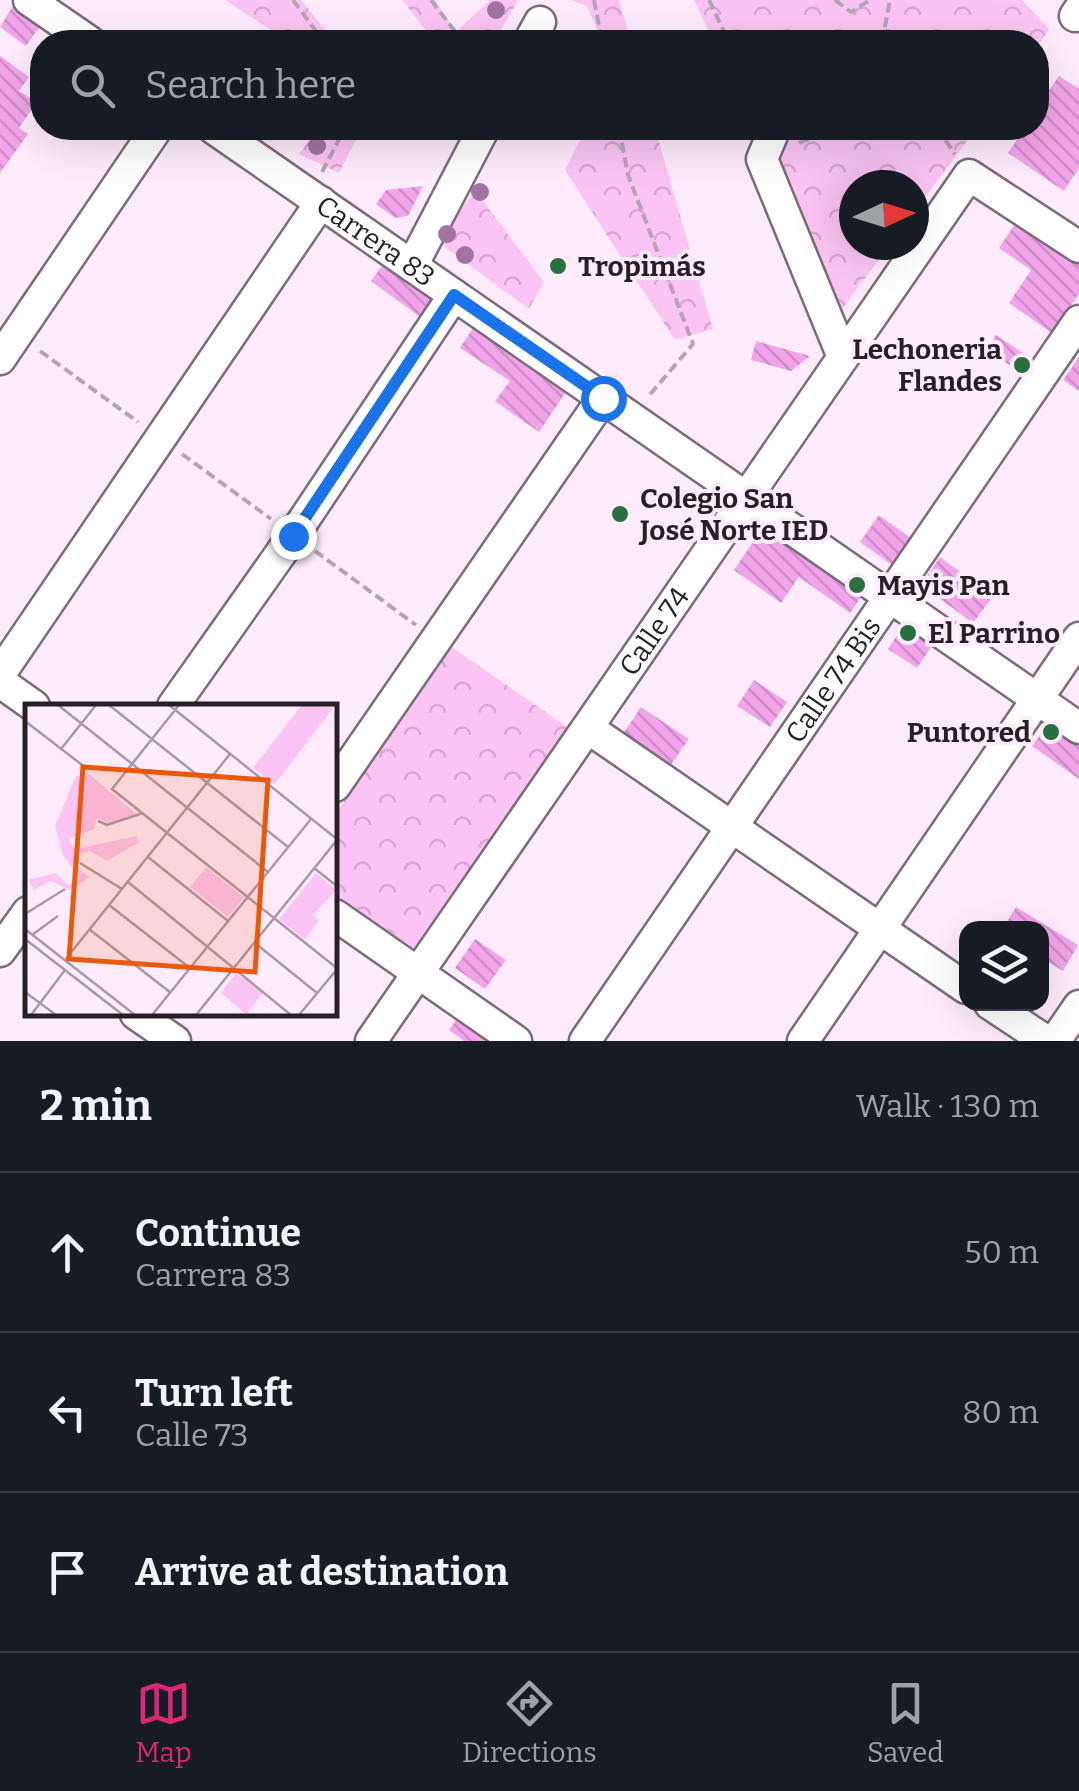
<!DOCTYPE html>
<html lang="en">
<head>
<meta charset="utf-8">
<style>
	body { margin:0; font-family:Bitter,serif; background:#242831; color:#f1f3f6 }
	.controls { position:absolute; right:30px; bottom:30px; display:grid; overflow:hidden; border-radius:20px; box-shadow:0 10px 40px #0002 }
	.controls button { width:90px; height:90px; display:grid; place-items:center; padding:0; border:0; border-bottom:2px solid #363941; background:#171b24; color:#f1f3f6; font:50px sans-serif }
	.compass { position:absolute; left:839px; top:170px; width:90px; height:90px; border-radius:50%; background:#171b24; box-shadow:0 10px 40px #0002; rotate:86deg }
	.stop { position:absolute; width:30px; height:30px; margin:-22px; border:8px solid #1a73e8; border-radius:50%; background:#fff }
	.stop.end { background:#1a73e8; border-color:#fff; box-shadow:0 2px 10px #0008 }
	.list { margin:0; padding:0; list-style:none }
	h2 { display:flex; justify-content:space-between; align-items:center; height:130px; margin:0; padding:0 40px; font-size:42px }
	h2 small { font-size:32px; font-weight:400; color:#9ea1a6 }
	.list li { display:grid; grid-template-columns:65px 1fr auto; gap:30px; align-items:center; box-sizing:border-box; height:160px; padding:0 40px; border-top:2px solid #363941 }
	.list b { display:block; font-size:38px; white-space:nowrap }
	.list p { margin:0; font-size:32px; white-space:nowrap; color:#9ea1a6 }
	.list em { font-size:32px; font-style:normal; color:#9ea1a6 }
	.icon { flex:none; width:55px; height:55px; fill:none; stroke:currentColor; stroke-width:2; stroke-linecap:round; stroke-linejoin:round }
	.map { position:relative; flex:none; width:1079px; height:1041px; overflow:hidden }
	.search { position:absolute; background:#171b24; box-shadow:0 10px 40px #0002; left:30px; right:30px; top:30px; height:110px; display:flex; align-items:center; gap:25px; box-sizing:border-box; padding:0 35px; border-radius:40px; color:#9ea1a6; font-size:38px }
	.sheet { height:610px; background:#171b24 }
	nav { display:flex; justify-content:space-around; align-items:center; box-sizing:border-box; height:140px; border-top:2px solid #363941; background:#171b24; font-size:28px; color:#9ea1a6 }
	nav a { display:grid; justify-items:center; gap:5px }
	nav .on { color:#db2777 }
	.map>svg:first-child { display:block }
	.park { fill:url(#park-crowns) }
	.building { fill:url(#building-back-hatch) }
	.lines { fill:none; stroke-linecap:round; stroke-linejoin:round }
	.minor-casing { stroke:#7c6b79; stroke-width:35 }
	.path { stroke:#b4a5b2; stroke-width:4; stroke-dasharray:10 5; stroke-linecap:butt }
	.minor { stroke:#fff; stroke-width:30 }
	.tree { fill:#a2749f }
	.route { stroke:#1a73e8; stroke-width:12 }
	.poi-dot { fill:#28713e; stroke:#feebfb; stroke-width:4 }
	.labels { text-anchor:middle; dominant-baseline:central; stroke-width:8; stroke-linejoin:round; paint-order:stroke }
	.street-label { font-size:28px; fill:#261f25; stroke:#feebfb }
	.poi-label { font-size:28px; font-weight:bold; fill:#261f25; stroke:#feebfb; text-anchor:start }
	.inset-road { fill:none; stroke:#a899a5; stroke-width:2.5 }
	.view { fill:#e8590c; fill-opacity:0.15; stroke:#e8590c; stroke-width:5 }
	.inset-edge { fill:none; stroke:#261f25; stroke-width:5 }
</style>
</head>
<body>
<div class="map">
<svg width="1079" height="1041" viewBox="0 0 1079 1041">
	<defs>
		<pattern id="park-crowns" width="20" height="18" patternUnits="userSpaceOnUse" patternTransform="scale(2.5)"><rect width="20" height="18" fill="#fbc4f4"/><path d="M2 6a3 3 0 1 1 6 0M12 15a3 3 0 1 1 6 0" fill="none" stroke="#d7a8d1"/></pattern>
		<pattern id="building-back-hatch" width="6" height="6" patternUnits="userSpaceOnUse" patternTransform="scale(2.5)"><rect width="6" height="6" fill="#f2a4ea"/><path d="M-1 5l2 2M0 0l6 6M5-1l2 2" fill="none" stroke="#cf8dc9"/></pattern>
	</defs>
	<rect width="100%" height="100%" fill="#feebfb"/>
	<!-- park -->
	<path class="park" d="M225,0h76l34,42h-46z
		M402,0h33l21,32 34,-32h28l-24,42h-59z
		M571,0h48l12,42h-28l-16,-36z
		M694,0h328l27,29 -12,18 -1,-5h-322z
		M318,128h44l-23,45 -40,-19z
		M586,128h69l58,201 -38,11 -110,-170z
		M790,128h187l-63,84v-27h-60v60h36l-51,68 -63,-151z
		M475,190l69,92 -15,27 -91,-67z
		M450,646l120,83 -152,222 -83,-57v-79z"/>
	<!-- building -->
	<path class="building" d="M13,6l27,20 -14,20 -26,-19z
		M0,56l29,21 -10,14 18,11 -18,26 9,6 -28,39z
		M1059,76l20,13v79l-15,23 -56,-38 17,-25h11v-19z
		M423,186l-15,30 -13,2 -19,-14 10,-14z
		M1017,221l62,42v31l-27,39 -43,-30 22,-33 -32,-22z
		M384,263l53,36 -14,20 -52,-38z
		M475,325l93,64 -29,43 -44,-31 15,-20 -50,-33z
		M996,335l38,25 -9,15 -39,-25z
		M756,341l54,15 -19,15 -40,-11z
		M1079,357v34l-16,-11z
		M879,515l32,23 -19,27 -32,-23z
		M770,517l99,68 -19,28 -51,-36 -18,26 -47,-33z
		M940,557l53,39 -20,27 -52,-38z
		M905,623l29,20 -17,25 -29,-19z
		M754,680l33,22 -17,25 -33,-21z
		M641,707l48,32 -19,27 -47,-32z
		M1051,720l28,20v39l-47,-33z
		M1016,907l62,38 -15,26 -21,-13v-30h-39z
		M475,939l31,21 -21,29 -30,-21z
		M464,1009l28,20 -8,12h-20l-15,-11z"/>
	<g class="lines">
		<defs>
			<g id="minor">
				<path d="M29,0l61,42"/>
				<path d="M1075,16l4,-6"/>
				<path d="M529,42l11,-20"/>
				<path id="s1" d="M213,128l866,600"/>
				<path d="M775,128l-13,31 81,198"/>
				<path d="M412,266l72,-138"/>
				<path d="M0,359l157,-231"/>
				<path d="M0,674l321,-472"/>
				<path d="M0,682l34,24"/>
				<path d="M173,706l120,-170 161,-241"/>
				<path d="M588,728l378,260"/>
				<path d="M335,786l268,-388"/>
				<path d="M335,915l181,126"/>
				<path d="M0,951l28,-39"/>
				<path d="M990,1004l56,37"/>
				<path d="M136,1014l39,27"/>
				<path id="s2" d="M371,1041l598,-866 110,72"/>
				<path id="s3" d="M585,1041l494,-720"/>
				<path d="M803,1041l276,-403"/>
				<path d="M1055,1041l24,-35"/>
			</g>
		</defs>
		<!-- minor casing -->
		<use href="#minor" class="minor-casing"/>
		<!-- path -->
		<path class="path" d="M293,0l31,42
			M431,0l32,42
			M594,0l8,42
			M709,0l20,42
			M835,0l16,12 19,-12
			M882,42l8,-42
			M619,128l9,47 65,169 -46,54
			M937,128l18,26
			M799,143l37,-15
			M322,172l23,-44
			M40,351l98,71
			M182,454l89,65
			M315,551l101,74"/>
		<!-- minor -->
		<use href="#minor" class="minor"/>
	</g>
	<!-- trees -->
	<g class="tree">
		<circle cx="496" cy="10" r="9"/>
		<circle cx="317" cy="146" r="9"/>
		<circle cx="480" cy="192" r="9"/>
		<circle cx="447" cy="234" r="9"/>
		<circle cx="465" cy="255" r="9"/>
	</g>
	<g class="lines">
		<!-- route -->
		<path class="route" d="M293,536l161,-241 149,103"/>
	</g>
	<!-- markers -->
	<g class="poi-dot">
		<circle cx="558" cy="266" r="10"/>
		<circle cx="1022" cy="365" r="10"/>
		<circle cx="620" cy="514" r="10"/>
		<circle cx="857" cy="585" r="10"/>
		<circle cx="908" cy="633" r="10"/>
		<circle cx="1051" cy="732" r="10"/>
	</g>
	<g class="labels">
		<!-- street labels -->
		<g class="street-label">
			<text stroke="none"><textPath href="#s1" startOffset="198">Carrera 83</textPath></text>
			<text stroke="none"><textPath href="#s2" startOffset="498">Calle 74</textPath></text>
			<text stroke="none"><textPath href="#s3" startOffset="438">Calle 74 Bis</textPath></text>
		</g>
		<!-- poi labels -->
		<g class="poi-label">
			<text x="578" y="266">Tropimás</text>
			<text x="1002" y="349" text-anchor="end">Lechoneria<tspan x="1002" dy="32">Flandes</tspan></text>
			<text x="640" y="498">Colegio San<tspan x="640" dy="32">José Norte IED</tspan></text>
			<text x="877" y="585">Mayis Pan</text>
			<text x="928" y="633">El Parrino</text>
			<text x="1031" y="732" text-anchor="end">Puntored</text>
		</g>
	</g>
	<!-- overview -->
	<g transform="translate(25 704)">
		<rect width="312" height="312" fill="#feebfb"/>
		<path d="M277,1l33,1 -60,78 -22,-16zM63,69l48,41 -28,9 -11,-5 -3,11 -25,10 6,10 62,-13 1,7 -31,18 -17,-10 -12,4 -5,10 17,12 -19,13 -20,-9 -17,9 -6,-10 28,-7 12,12 12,-6 -17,-24 -8,-29 21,-50zM181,163l38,30 -16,20 -38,-30zM291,169l20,17 -23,25 6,5 -14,20 -26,-21zM211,269l27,20 -17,21 -25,-21z" fill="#fbc4f4"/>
		<path class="inset-road" d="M33,1l210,167M84,1l179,142M144,1l169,135M154,1l-67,84 226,180M0,17l61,47M36,45l35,-44M73,117l9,4 36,-12M123,153l80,64M55,159l42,26M289,164l24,19M103,178l163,133M84,201l81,63M0,210l40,-25M0,225l110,86M64,225l82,64M7,231l26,-19M0,235l98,76M230,239l62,50M40,256l165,-206M0,288l31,23M6,311l34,-45M127,311l159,-196M171,311l141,-175M274,311l39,-47"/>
		<path class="view" d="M58,63l185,13 -13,192 -186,-13z"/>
		<rect width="312" height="312" class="inset-edge"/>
	</g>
</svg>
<div class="controls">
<button><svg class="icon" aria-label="layers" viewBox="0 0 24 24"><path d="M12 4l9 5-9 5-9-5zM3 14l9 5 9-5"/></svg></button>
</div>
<svg class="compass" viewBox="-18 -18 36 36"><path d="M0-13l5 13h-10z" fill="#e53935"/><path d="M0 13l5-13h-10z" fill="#9ea1a6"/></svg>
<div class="stop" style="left:603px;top:398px"></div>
<div class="stop end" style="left:293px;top:536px"></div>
<div class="search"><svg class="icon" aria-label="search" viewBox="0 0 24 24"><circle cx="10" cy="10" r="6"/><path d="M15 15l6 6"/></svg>Search here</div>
</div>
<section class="sheet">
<h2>2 min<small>Walk · 130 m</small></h2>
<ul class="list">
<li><svg class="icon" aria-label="ahead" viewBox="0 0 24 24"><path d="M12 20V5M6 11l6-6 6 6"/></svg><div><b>Continue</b><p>Carrera 83</p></div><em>50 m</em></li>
<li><svg class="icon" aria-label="left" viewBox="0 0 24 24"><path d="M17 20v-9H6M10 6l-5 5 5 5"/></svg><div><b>Turn left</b><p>Calle 73</p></div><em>80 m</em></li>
<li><svg class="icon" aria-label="arrive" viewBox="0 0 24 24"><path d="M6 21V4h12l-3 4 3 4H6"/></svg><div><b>Arrive at destination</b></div></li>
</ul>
</section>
<nav>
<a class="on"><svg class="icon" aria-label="map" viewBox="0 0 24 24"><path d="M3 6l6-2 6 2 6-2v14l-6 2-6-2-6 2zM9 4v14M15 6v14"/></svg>Map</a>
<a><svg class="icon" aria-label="directions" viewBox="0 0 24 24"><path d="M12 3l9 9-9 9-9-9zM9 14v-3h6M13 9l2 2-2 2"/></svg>Directions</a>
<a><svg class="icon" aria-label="saved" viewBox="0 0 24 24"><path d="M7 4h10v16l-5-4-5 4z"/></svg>Saved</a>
</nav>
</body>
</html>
